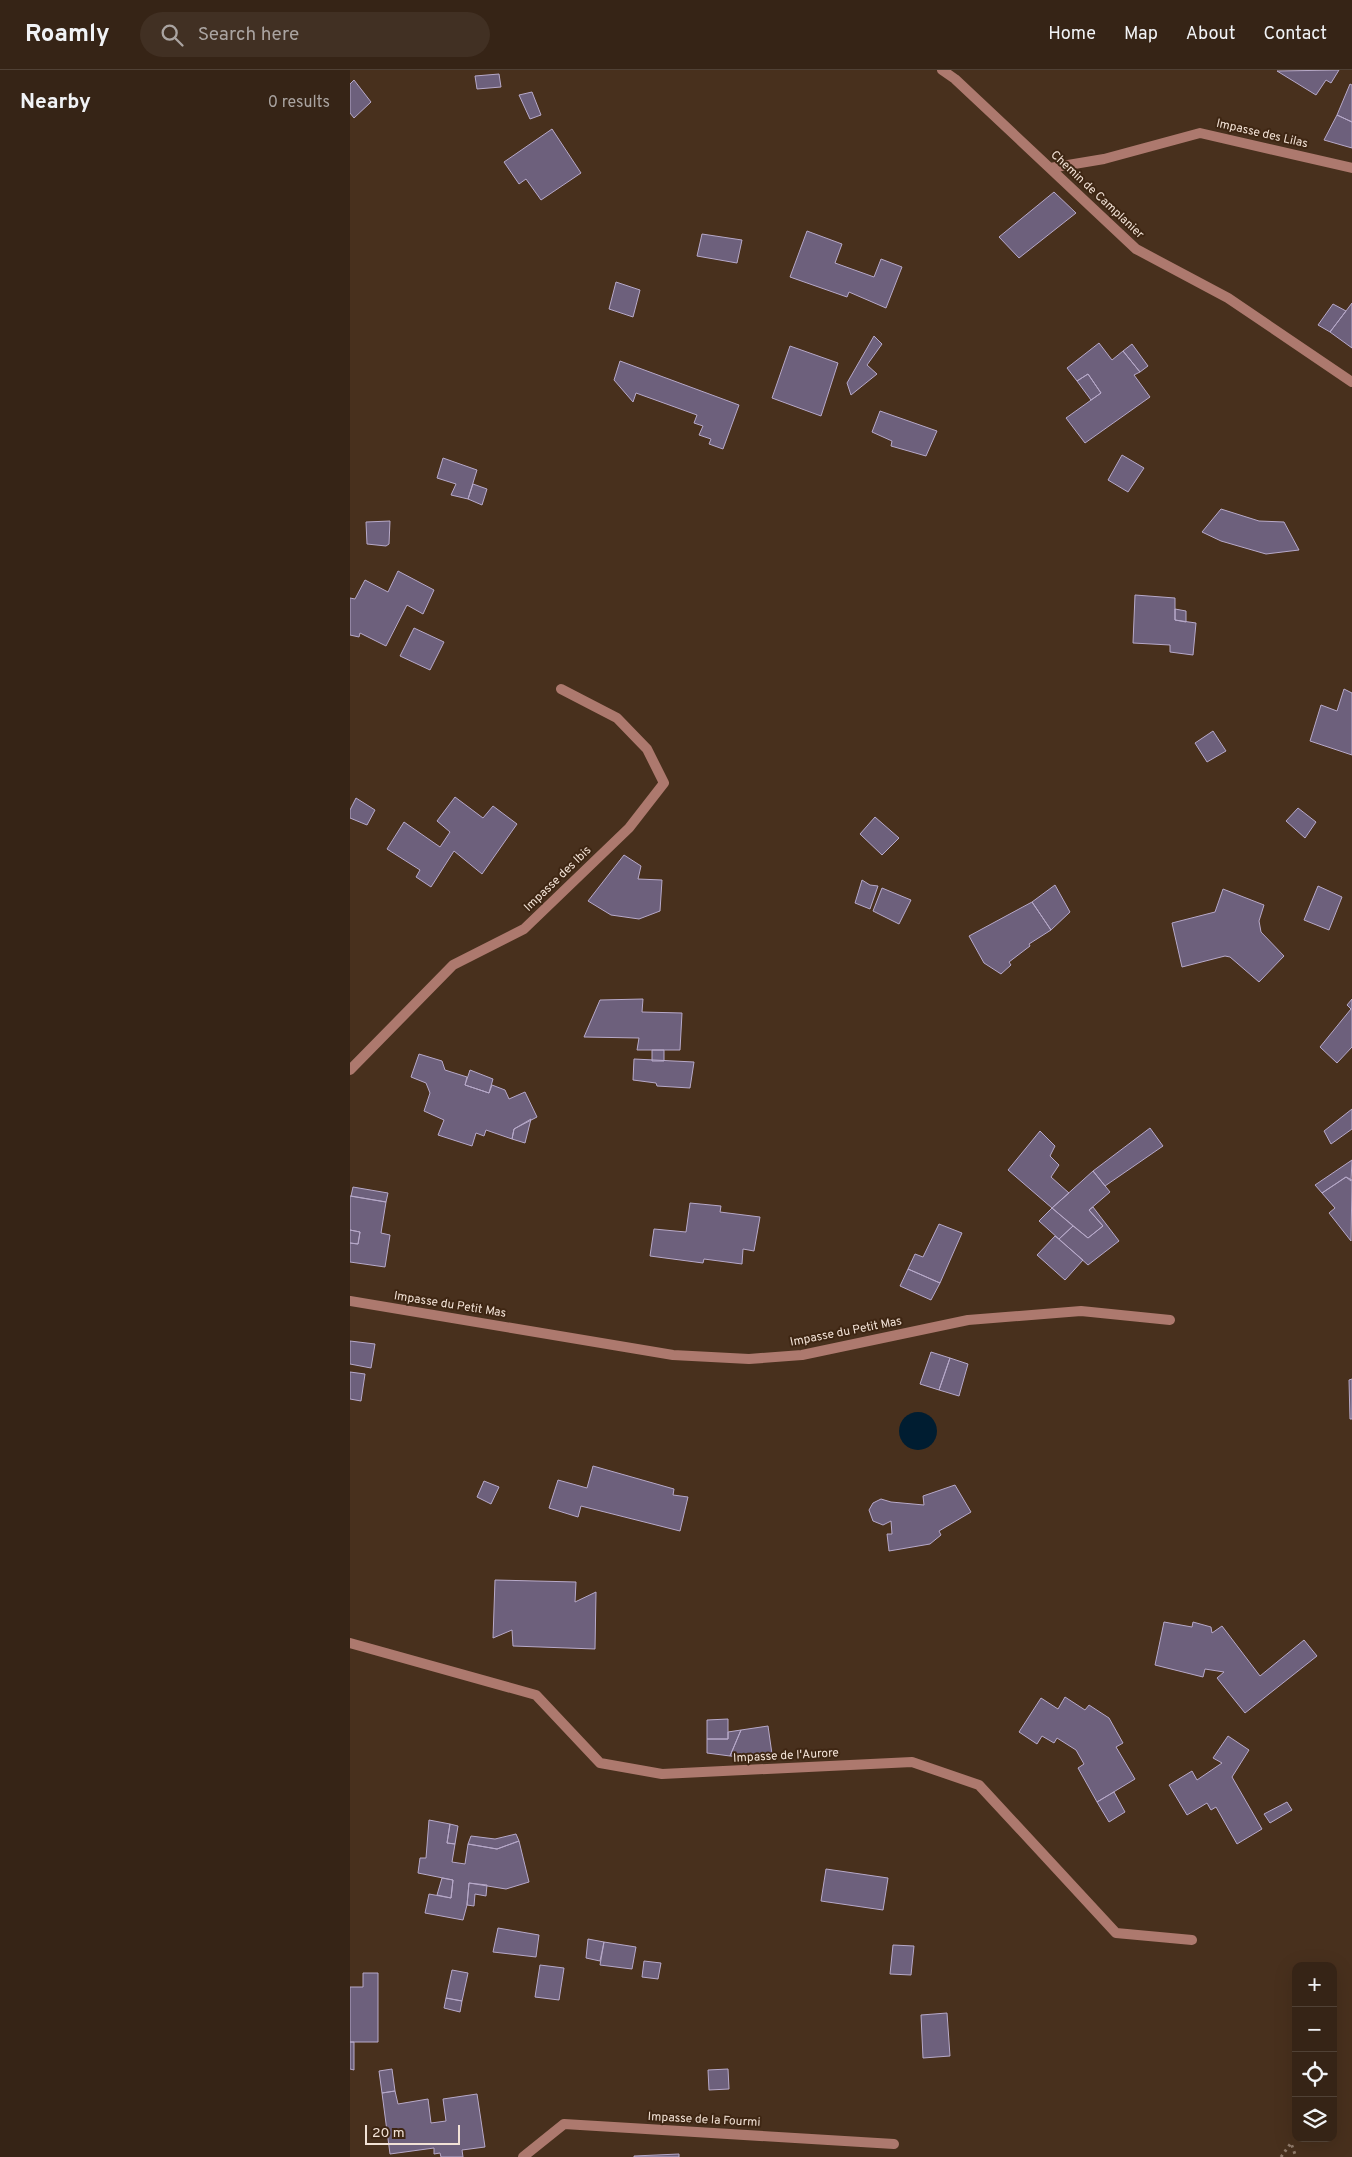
<!DOCTYPE html>
<html lang="en">
<head>
<meta charset="utf-8">
<style>
	body { margin:0; font-family:Overpass,sans-serif; background:#413023; color:#f1f3f6 }
	.controls { position:absolute; right:15px; bottom:15px; display:grid; overflow:hidden; border-radius:10px; box-shadow:0 5px 20px #0002 }
	.controls button { width:45px; height:45px; display:grid; place-items:center; padding:0; border:0; border-bottom:1px solid #504135; background:#362416; color:#f1f3f6; font:25px sans-serif }
	.scale { position:absolute; left:15px; bottom:12px; width:95px; box-sizing:border-box; padding-left:5px; border:2px solid #f2e2d6; border-top:0; font-size:14px; line-height:18px; white-space:nowrap; color:#f2e2d6; -webkit-text-stroke:4px #3e2613; paint-order:stroke }
	.list { margin:0; padding:0; list-style:none }
	h2 { display:flex; justify-content:space-between; align-items:center; height:65px; margin:0; padding:0 20px; font-size:21px }
	h2 small { font-size:16px; font-weight:400; color:#aaa4a1 }
	.icon { flex:none; width:28px; height:28px; fill:none; stroke:currentColor; stroke-width:2; stroke-linecap:round; stroke-linejoin:round }
	.map { position:relative; flex:none; width:1002px; height:2087px; overflow:hidden }
	header { display:flex; align-items:center; gap:30px; box-sizing:border-box; height:70px; padding:0 25px; background:#362416; border-bottom:1px solid #504135 }
	header strong { font-size:24px }
	nav { display:flex; gap:28px; margin-inline-start:auto; font-size:18px }
	.search { width:350px; height:45px; background:#413023; display:flex; align-items:center; gap:12px; box-sizing:border-box; padding:0 18px; border-radius:28px; color:#aaa4a1; font-size:19px }
	main { display:flex }
	aside { flex:1; background:#362416 }
	.map>svg:first-child { display:block }
	.water { fill:#001d31 }
	.building { fill:#6d607c; stroke:#b7a9c9 }
	.lines { fill:none; stroke-linecap:round; stroke-linejoin:round }
	.path { stroke:#8f7a6a; stroke-width:3; stroke-dasharray:2.5 4; stroke-linecap:butt }
	.street { stroke:#ad796e; stroke-width:10 }
	.labels { text-anchor:middle; dominant-baseline:central; stroke-width:4; stroke-linejoin:round; paint-order:stroke }
	.street-label { font-size:12px; fill:#f2e2d6; stroke:#3e2613 }
</style>
</head>
<body>
<header>
<strong>Roamly</strong>
<div class="search"><svg class="icon" aria-label="search" viewBox="0 0 24 24"><circle cx="10" cy="10" r="6"/><path d="M15 15l6 6"/></svg>Search here</div>
<nav><a>Home</a><a>Map</a><a>About</a><a>Contact</a></nav>
</header>
<main>
<aside>
<h2>Nearby<small>0 results</small></h2>
<ul class="list">
</ul>
</aside>
<div class="map">
<svg width="1002" height="2087" viewBox="0 0 1002 2087">
	<rect width="100%" height="100%" fill="#48301d"/>
	<!-- water -->
	<path class="water" d="M549 1361a19 19 0 1 1 38 0a19 19 0 1 1-38 0Z"/>
	<!-- building -->
	<path class="building" d="M989,0l-8,13 -5,-3 -10,15 -39,-24z
		M149,4l2,13 -24,2 -2,-13z
		M4,10l17,22 -17,16 -4,-5v-29z
		M1000,14l2,1v37l-15,-7z
		M182,22l9,23 -11,4 -11,-24z
		M987,45l15,7v26l-28,-8z
		M202,59l29,44 -40,27 -15,-21 -7,5 -15,-22z
		M704,122l22,21 -57,45 -20,-21z
		M457,161l35,13 -7,19 39,14 7,-18 21,8 -16,41 -37,-16 -2,5 -57,-20z
		M352,164l40,6 -5,23 -40,-7z
		M266,212l24,8 -7,27 -24,-8z
		M1002,233v45l-22,-16z
		M983,234l13,7 -16,21 -12,-7z
		M524,266l8,8 -15,21 10,9 -26,21 -4,-12z
		M749,273l13,17 11,-9 17,21 -6,3 16,22 -65,46 -19,-25 35,-25 -13,-19 -11,7 -10,-13z
		M782,274l16,22 -8,6 -17,-21z
		M440,276l48,17 -17,53 -49,-18z
		M270,291l119,44 -16,44 -14,-5 2,-5 -12,-4 4,-9 -9,-3 3,-8 -61,-22 -3,9 -19,-22z
		M738,304l13,19 -10,7 -14,-19z
		M530,341l57,20 -11,25 -35,-10 1,-5 -20,-9z
		M772,385l22,13 -16,24 -20,-12z
		M93,388l34,12 -9,29 -17,-4 5,-11 -19,-6z
		M123,414l14,5 -5,16 -14,-6z
		M871,439l38,12 25,1 15,28 -33,4 -45,-13 -19,-9z
		M40,451l-1,23 -3,2 -19,-2 -1,-22z
		M48,501l36,19 -11,24 -16,-9 -21,41 -26,-13 -1,4 -9,-2v-37l5,1 10,-19 23,12z
		M785,525l40,3v22l21,3 -3,32 -23,-3v-7l-37,-2z
		M825,539l11,2v11l-11,-2z
		M64,558l30,14 -14,28 -30,-14z
		M994,619l8,4v62l-42,-14 11,-36 16,6z
		M863,661l13,20 -19,11 -12,-19z
		M105,727l28,21 10,-12 24,18 -35,50 -28,-23 -23,36 -15,-10 4,-7 -33,-21 17,-27 36,25 10,-15 -13,-11z
		M6,728l19,12 -8,15 -17,-7v-8z
		M948,738l18,14 -11,16 -19,-17z
		M525,747l24,21 -17,17 -22,-21z
		M274,785l17,11 -3,13 24,1 -2,31 -21,8 -28,-4 -23,-14z
		M512,810l8,5 8,1 -8,23 -15,-6z
		M705,815l15,27 -19,18 -19,-28z
		M968,816l24,11 -13,33 -25,-10z
		M532,818l29,12 -12,24 -26,-13z
		M873,819l41,16 -5,16 2,11 23,24 -25,26 -29,-25 -5,-1 -43,11 -10,-44 43,-11z
		M682,832l19,28 -22,14 1,2 -21,16 2,3 -10,9 -17,-11 -15,-27z
		M293,929l-1,13 40,1 -2,37h-43l2,-12 -55,-1 16,-37z
		M1002,929v48l-15,16 -17,-16 31,-38 -4,-4z
		M302,980h12v11h-12z
		M69,984l23,7 3,9 22,7 -2,8 24,8 3,-8 13,5 4,9 16,-7 12,25 -23,12 -2,10 -26,-9 -2,6 -8,-3 -4,13 -34,-11 6,-15 -20,-9 6,-18 -4,-10 -15,-6z
		M284,989l60,3 -4,26 -33,-2 -1,-3 -23,-3z
		M120,1000l23,9 -4,14 -24,-8z
		M1002,1039v20l-21,15 -7,-13z
		M181,1049l-6,24 -13,-4 2,-10z
		M800,1058l13,18 -58,40 -12,-15z
		M690,1061l15,15 -5,10 9,9 -8,12 18,16 -17,15 -44,-38z
		M1002,1090l-1,21 -5,-4 -24,16 -7,-8z
		M743,1101l17,21 -21,18 14,16 -15,12 -36,-30z
		M996,1107l6,3 -1,61 -22,-28 6,-5 -13,-15z
		M3,1117l35,6 -2,9 -35,-6z
		M0,1126l36,6 -5,31 9,2 -5,32 -35,-5v-19l8,1 2,-12 -10,-2z
		M340,1133l31,3 -1,6 40,5 -6,34 -11,-2 -1,15 -38,-5 -1,4 -53,-7 4,-27 32,3z
		M743,1137l26,34 -31,24 -29,-26 14,-13 15,12 15,-12 -14,-16z
		M702,1138l21,18 -14,13 -20,-18z
		M589,1154l23,9 -22,50 -32,-14 7,-15 8,3z
		M0,1160l10,2 -2,12 -8,-1z
		M705,1166l28,24 -18,20 -28,-25z
		M558,1199l32,14 -9,17 -31,-14z
		M0,1271l25,3 -4,24 -21,-4z
		M581,1282l19,6 -11,32 -19,-6z
		M600,1288l18,6 -9,32 -20,-6z
		M0,1302l15,2 -4,27 -11,-2z
		M1002,1309v40h-2l-1,-39z
		M243,1396l81,23 -1,6 15,2 -8,34 -99,-25 -3,11 -29,-9 9,-28 29,8z
		M134,1411l15,6 -8,17 -14,-7z
		M605,1415l16,27 -32,19 2,4 -11,9 -41,7 -2,-17h5l-1,-13 -8,4 -10,-4 -4,-11 4,-7 8,-4 10,3 33,3 -1,-9z
		M145,1510l81,2 -1,20 21,-10 -1,57 -82,-3 -1,-16 -19,8z
		M814,1552l28,5 1,-5 18,5 1,6 10,-7 38,50 44,-36 13,16 -72,57 -28,-35 7,-6 -19,-3 -2,8 -48,-12z
		M715,1627l20,13 4,-5 20,13 14,25 -7,4 19,32 -38,23 -19,-34 6,-4 -8,-14 -19,-12 -3,5 -12,-7 -5,8 -18,-12 22,-34 17,11z
		M378,1649v20h-21v-19z
		M418,1656l4,28 -32,3 -10,-1 11,-26z
		M391,1660l-11,26 -23,-3v-14h21v-7z
		M878,1666l21,14 -17,27 30,52 -25,15 -21,-37 -5,3 -4,-7 -20,12 -18,-30 23,-14 5,9 25,-17 -9,-5z
		M764,1722l11,20 -16,10 -12,-20z
		M937,1732l5,8 -22,13 -6,-9z
		M79,1750l21,4 -3,19 8,1 -3,18 13,2 3,-20 29,5 22,-8 10,41 -23,7 -37,-6 -2,22 -4,15 -38,-7 4,-19 22,4 2,-18 -35,-7 2,-15h6z
		M100,1754l8,2 -3,18 -8,-1z
		M166,1764l3,7 -22,8 -29,-5 3,-8 24,3z
		M476,1799l62,9 -5,32 -62,-9z
		M92,1808l11,2 -2,18 -14,-3z
		M119,1813l18,2 -1,11 -11,-2 -1,12 -7,-1z
		M148,1858l41,7 -3,22 -43,-5z
		M238,1869l16,3 -4,19 -14,-3z
		M254,1872l32,5 -4,22 -32,-4z
		M543,1875l21,1 -3,29 -21,-1z
		M294,1891l17,2 -3,16 -16,-2z
		M190,1895l24,3 -5,32 -24,-3z
		M102,1900l16,3 -6,28 -16,-3z
		M13,1903h15v69h-28v-55h13z
		M96,1928l16,3 -2,11 -16,-4z
		M597,1943l3,43 -27,2 -2,-43z
		M0,1972h4v28l-4,-1z
		M42,1999l3,22 -13,2 -3,-22z
		M378,1999l1,20 -20,1 -1,-20z
		M45,2021l3,13 30,-5 3,24 15,-2 -3,-22 34,-5 8,53 -23,3 1,7h-22l-1,-4 -6,1v-6l-44,6 -8,-61z
		M329,2084v3h-45v-1z"/>
	<g class="lines">
		<!-- path -->
		<path class="path" d="M931,2087l10,-14 5,14"/>
		<!-- street -->
		<path class="street" d="M592,0l13,9 181,170 92,49 124,84
			M700,98l54,-9 96,-26 152,35
			M0,1000l103,-105 71,-36 105,-101 35,-45 -17,-34 -30,-31 -56,-29
			M0,1231l323,54 76,4 53,-4 166,-35 113,-9 89,9
			M0,1573l186,52 64,68 62,11 250,-12 67,23 137,148 76,7
			M173,2087l41,-33 330,20"/>
	</g>
	<g class="labels">
		<!-- street labels -->
		<g class="street-label">
			<text transform="translate(912 64) rotate(13)">Impasse des Lilas</text>
			<text transform="translate(747 125) rotate(43)">Chemin de Camplanier</text>
			<text transform="translate(208 809) rotate(-44)">Impasse des Ibis</text>
			<text transform="translate(100 1235) rotate(9)">Impasse du Petit Mas</text>
			<text transform="translate(496 1262) rotate(-11)">Impasse du Petit Mas</text>
			<text transform="translate(436 1686) rotate(-3)">Impasse de l'Aurore</text>
			<text transform="translate(354 2050) rotate(3)">Impasse de la Fourmi</text>
		</g>
	</g>
</svg>
<div class="controls">
<button>+</button>
<button>−</button>
<button><svg class="icon" aria-label="locate" viewBox="0 0 24 24"><circle cx="12" cy="12" r="6"/><path d="M12 2v4M12 18v4M2 12h4M18 12h4"/></svg></button>
<button><svg class="icon" aria-label="layers" viewBox="0 0 24 24"><path d="M12 4l9 5-9 5-9-5zM3 14l9 5 9-5"/></svg></button>
</div>
<div class="scale">20 m</div>
</div>
</main>
</body>
</html>
